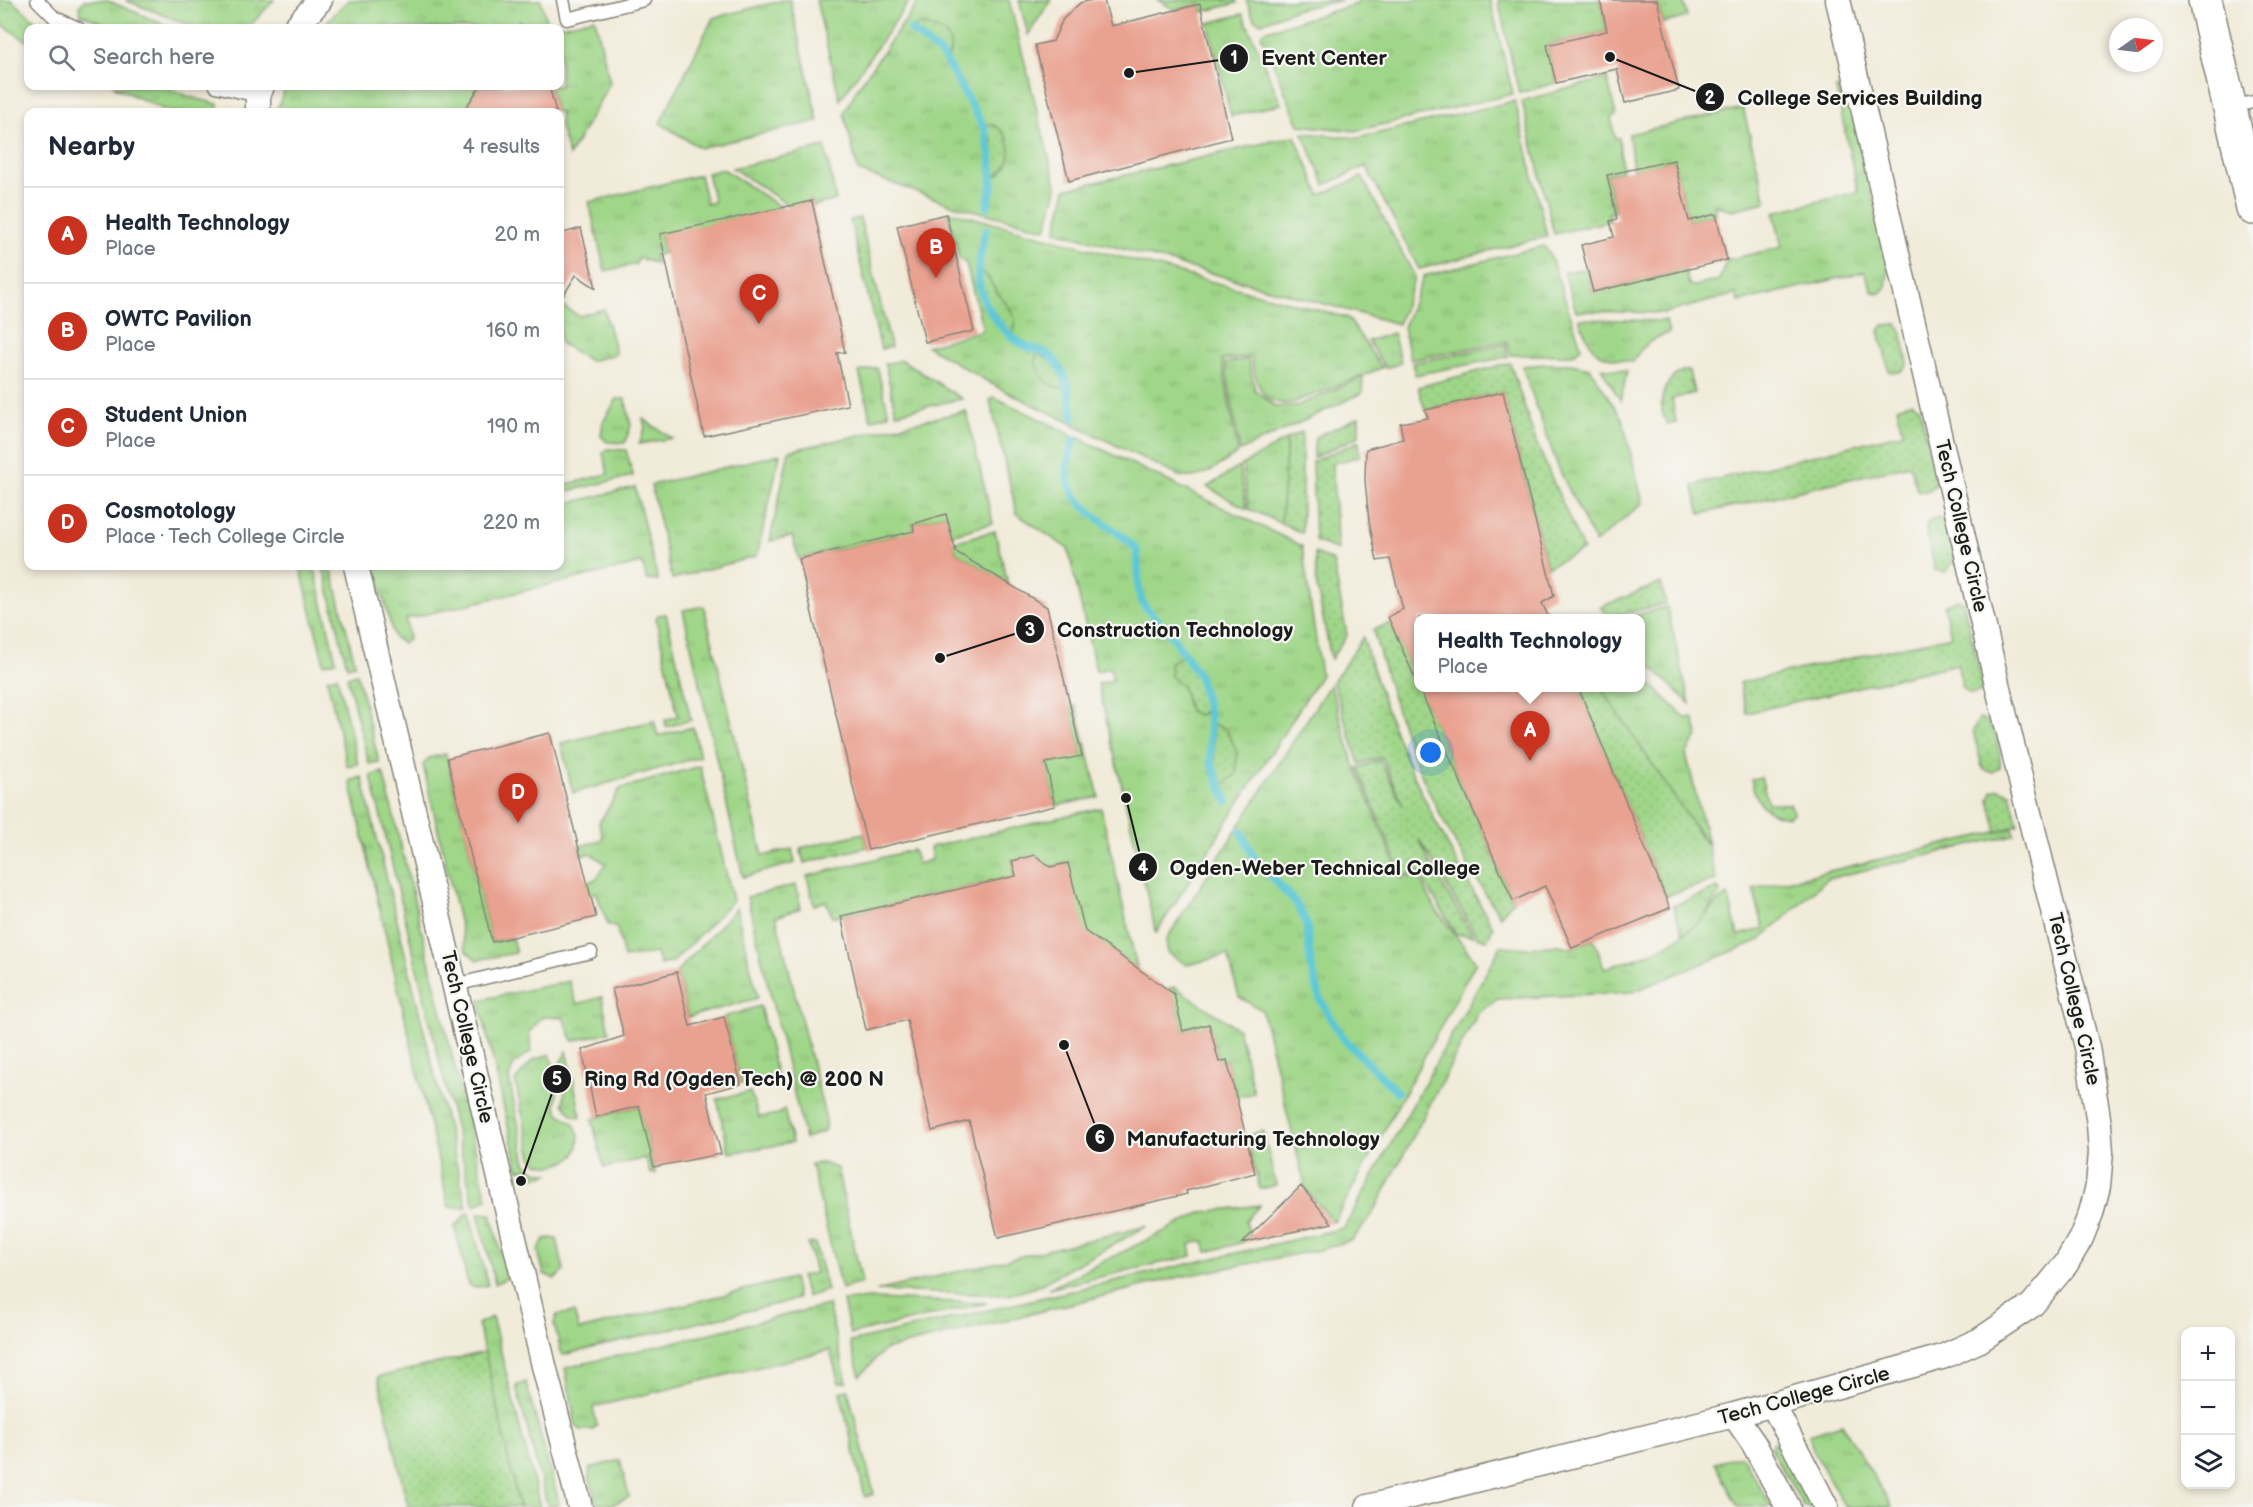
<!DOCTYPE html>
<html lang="en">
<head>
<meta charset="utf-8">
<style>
	body { margin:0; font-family:"Balsamiq Sans",sans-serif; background:#f2f2f3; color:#1f2937 }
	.controls { position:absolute; right:18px; bottom:18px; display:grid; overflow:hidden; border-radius:12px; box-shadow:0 3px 9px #0003 }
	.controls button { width:54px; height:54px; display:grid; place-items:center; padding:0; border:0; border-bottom:2px solid #e0e1e3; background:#fff; color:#1f2937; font:30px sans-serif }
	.compass { position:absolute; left:2109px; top:18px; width:54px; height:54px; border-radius:50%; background:#fff; box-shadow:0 3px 9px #0003; rotate:76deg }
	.you { position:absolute; left:1431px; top:753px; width:21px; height:21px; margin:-15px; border:4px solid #fff; border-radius:50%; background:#1a73e8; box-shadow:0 0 0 9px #1a73e833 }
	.badge { display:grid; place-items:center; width:39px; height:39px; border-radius:50%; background:#c8321e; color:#fff; font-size:20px; font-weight:700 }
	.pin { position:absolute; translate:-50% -50px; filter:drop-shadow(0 2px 3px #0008) }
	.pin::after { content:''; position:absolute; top:32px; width:21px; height:18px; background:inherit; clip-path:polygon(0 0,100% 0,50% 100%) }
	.popup { position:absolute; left:1414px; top:614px; width:231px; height:78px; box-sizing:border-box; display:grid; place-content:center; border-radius:12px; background:#fff; filter:drop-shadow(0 2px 4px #0005); font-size:20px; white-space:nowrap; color:#747a83 }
	.popup b { font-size:22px; color:#1f2937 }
	.popup::after { content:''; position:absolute; left:50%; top:100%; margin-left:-12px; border:12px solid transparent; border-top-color:#fff }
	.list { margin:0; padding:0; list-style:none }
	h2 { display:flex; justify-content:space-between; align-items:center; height:78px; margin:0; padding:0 24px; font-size:26px }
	h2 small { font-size:20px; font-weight:400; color:#747a83 }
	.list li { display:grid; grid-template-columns:39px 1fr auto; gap:18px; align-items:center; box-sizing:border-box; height:96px; padding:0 24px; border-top:2px solid #e0e1e3 }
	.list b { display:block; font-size:22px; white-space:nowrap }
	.list p { margin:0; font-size:20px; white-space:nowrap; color:#747a83 }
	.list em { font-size:20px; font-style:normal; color:#747a83 }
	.icon { flex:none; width:33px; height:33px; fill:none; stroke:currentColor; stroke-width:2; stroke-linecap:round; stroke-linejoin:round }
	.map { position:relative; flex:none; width:2253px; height:1507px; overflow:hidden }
	.search { position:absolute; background:#fff; box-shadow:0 3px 9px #0003; left:24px; top:24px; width:540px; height:66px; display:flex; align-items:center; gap:15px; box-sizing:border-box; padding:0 21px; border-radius:12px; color:#747a83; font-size:22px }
	.panel { position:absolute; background:#fff; box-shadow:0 3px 9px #0003; left:24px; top:108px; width:540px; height:462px; border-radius:12px }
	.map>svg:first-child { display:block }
	.grass { fill:url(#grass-tufts); stroke:#5e7952; stroke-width:1.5 }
	.garden { fill:url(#garden-dots); stroke:#5e7952; stroke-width:1.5 }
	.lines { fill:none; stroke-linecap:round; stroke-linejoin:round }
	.stream { stroke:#5dc8d6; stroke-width:8 }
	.building { fill:#e9a190 }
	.service-casing { stroke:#86847a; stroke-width:15 }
	.minor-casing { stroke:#86847a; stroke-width:27 }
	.secondary-casing { stroke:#86847a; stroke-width:36 }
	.service { stroke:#fff; stroke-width:12 }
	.minor { stroke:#fff; stroke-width:24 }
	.secondary { stroke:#fff; stroke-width:33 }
	.labels { text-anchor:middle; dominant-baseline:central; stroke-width:4.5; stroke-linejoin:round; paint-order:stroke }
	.street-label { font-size:20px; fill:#1c1c1c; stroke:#f6f6f2 }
	.leader { fill:none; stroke:#1c1c1c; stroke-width:2 }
	.callout-dot { fill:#1c1c1c; stroke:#f6f6f2; stroke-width:2 }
	.mark-label { font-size:18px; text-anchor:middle; font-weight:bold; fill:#fff }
	.callout-label { font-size:21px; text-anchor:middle; font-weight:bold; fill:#1c1c1c; stroke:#f6f6f2; stroke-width:4.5; stroke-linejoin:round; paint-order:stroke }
</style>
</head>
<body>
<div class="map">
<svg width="2253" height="1507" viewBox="0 0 2253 1507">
	<defs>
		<pattern id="grass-tufts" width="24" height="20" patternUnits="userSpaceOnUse" patternTransform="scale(1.5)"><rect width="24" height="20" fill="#9fd688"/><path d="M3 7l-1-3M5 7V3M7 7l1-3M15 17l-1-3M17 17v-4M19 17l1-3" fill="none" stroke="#88b775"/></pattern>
		<pattern id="garden-dots" width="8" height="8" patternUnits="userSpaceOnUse" patternTransform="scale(1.5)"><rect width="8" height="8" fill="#9fd688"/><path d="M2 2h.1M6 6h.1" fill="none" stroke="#88b775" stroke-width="1.8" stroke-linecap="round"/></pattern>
	</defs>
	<rect width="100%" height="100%" fill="#f6f6f2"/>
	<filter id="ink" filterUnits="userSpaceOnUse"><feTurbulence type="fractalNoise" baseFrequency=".0167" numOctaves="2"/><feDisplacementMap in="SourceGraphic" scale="12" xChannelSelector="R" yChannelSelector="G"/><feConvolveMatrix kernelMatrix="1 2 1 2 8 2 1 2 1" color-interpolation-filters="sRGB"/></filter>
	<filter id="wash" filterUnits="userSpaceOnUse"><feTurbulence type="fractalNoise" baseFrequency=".008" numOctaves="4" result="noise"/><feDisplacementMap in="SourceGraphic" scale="24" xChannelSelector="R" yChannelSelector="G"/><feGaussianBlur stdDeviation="1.35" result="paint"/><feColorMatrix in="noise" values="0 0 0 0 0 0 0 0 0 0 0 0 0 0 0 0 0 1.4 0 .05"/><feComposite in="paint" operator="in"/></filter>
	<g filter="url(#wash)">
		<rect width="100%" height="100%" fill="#f1ebd9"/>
		<!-- grass -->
		<path class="grass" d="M0,0h11l33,28h-16v14l-28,-19z
			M84,0h23l65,28h-59l-32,-14 -2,-7z
			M125,0h149l-26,28h-51z
			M348,0h193l7,28h-25l-3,-8 -5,8h-194z
			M784,0h6l28,121 -118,27 -40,-25 53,-105z
			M816,0h94l-70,100z
			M920,0h89l48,189 -11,40 -93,-24 -95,-34 -14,-58 14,-26z
			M1019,0h32l-23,35z
			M1158,0h78l1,3 -35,9 -2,-8 -25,6z
			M1246,0h96l-48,10 -33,13 -7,-4z
			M1359,0h131l23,94 -158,37 -56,-6 -38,-90 3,-4 93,-27z
			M1498,0h102l7,31 -60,14 9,38 -37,10z
			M1657,0h26l4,17 -24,6z
			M1243,14l38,90 -50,12 -23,-93z
			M595,18l15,65 -41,73 -9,-29v-15h-4l-7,-26h11v-58h-8z
			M1607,78l9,37 -5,3 4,20h4l3,33 -15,4 8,36 -7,3 2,7 -56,13 -32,-133z
			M113,86h50l27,11 28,7 -1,8h-48z
			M286,86h194l-17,26h-187z
			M1843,87l5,5 41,173 -3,22 -6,6 -7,-1 -8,-20 -127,30 -2,-8 -71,19 -89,-2 -12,-39 23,-4 6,24 92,-22 4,15 6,1 24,-6 8,-20 55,-13 -8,-35 84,-20 -22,-103z
			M1515,101l32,135 -128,33 -53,-103 -41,19 -22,-52 55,5z
			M1743,108l23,94 -34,8 -18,-5 2,9 -27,7 -15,-61 -41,10 -4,-36z
			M1295,136l25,59 42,-18 53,100 -17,47 -342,-93 10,-42z
			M825,147l11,53 -23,6 -1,-5 -22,5 -58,-38z
			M723,169l59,39 -122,27 4,18 -10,3 3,8 -18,-6 -3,6 -31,7 -16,-69 111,-27 7,29 7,-3 -7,-28z
			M952,212l396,106 34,50 -85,33c-33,11 -42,-18 -46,-44l-29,3 16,93c-19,12 -36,29 -59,23l-180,-88 -72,-42 56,-16 -17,-67 -6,-3 -12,-46z
			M1543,246l6,6 29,85 3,10 -7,8h-63l-5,-14 -95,19 -8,-33 21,-51z
			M560,305l19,11 25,-7 12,45 -26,7 -30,-18z
			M1579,319l87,2 3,12c-16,5 -29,13 -36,29 -40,-7 -38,-5 -54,-43z
			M1393,333l8,30 -16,5 -17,-27z
			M1505,344l3,13 -93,18 -3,-12z
			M1248,359l7,31 21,17 23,-2 64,-28 -1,16 -122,58 -15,-88z
			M902,360l60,39 -66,14 -11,-49z
			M1546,364h25l19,4 32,50 21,85 -48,40 -37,-76 -36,-101z
			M877,368l12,46 -18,6 -12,-48z
			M1601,368l26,3 -6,30z
			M994,397l308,149 19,129 -165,258 -58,-249 15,-4 -3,-12 -14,3 -28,-122 -51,-35 -27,-114z
			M617,399h8l6,26 -6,18 -18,-1 -6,-6 2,-14z
			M966,411l27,112 -42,12 -5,-21 -33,10 2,11 -15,4 -3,-4 -98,24 -7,-23 -22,5 19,-90z
			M643,419l29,19 -33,6 6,-16z
			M1287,439l-6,84 -32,-14 -7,-44z
			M608,449l18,1 7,26 -73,17v-7l48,-12 -5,-21z
			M780,454l-23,102 -85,23 -21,-94z
			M1239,467l8,42 -40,-22z
			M635,487l23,94 -11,-1 -5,-17 -236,56 3,20 -6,4 -9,-5 -19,-72h185v-61z
			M995,531l13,53 -52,-32 -3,-10z
			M300,566h14l22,95 -12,3z
			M323,566h8l24,98 -8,2z
			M704,606l59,250 29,-7 3,14 -52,14 -60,-267z
			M1667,607l23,97 -49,-47v-39h-16z
			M666,614l25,106 -25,7 -1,-7 13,-4 -22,-97 2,-4z
			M357,674l22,88 -10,2 -22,-87z
			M1641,675l45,43 7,-1 5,17 -12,20 22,90 -54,-71 -54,-85h41z
			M337,676l21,88 -11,2 -20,-87z
			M1330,684l22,75 50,121 14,-7 21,38 39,51 -142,260 -28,-32 -44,-180 -23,-13 -11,-42 -41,10 -19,-12 -2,-13z
			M1076,706l23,91 -44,9 -9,-43 36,-8 -12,-48z
			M654,721l4,15 35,-9 7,30 -127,36 -12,-50z
			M446,754l46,188 20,-4 4,15 -39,7 -11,-9 -43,-186 6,-7z
			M700,766l33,134 -60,62 -13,3 -4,-12 -32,5 -7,-30 -9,-3 -12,-33 -6,2 -3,-12 9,-3 10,-15 -16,-11 -9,2 -2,-9 24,-6 -4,-17 21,-34z
			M383,772l104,427 -13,7 -103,-430z
			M362,777l105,430h-18l-99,-426z
			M1101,808l36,160 -55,-38 -15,-67 -17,4 -15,-12 -23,6 4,15 -175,40h-9l-6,-15 -12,4 -7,-29 106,-26 5,14 14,-5 -2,-12z
			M2013,828l1,7 -187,44 -67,61 -127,52 -135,7 -20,14 -106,202 -20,25 -33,10 -139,27 -296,73 -24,26 -10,-34 494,-114 157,-282 27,2 31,-3 13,3 22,-9 10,29c37,-9 68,-21 97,-48 9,-9 15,-20 27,-25l10,40 26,-6 -11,-40z
			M864,833l3,14 -63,16 -4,-15z
			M796,885l5,23 -25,9 50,203 -2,11 -19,8 -58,-242z
			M736,908l22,90 -70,19 -11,-45z
			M569,981l8,23 25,-7 7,35 -36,9 -10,-24h-21l-13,16 3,18 -18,13 -5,14 17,85 9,8 15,3 -19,4 -3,-8 -10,-1 -39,-169z
			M1175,987l63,42 16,64 -18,4 -9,-37 -8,2 -10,-37 -26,6 -8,-32 -8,-10z
			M760,1006l17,71 -36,7 -17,-67z
			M567,1051l14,66 -8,-2 -10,-11 3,-21 -6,-20z
			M550,1054l8,27 -2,25 3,7 15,11 5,11 -1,12 -4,9 -9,6 -14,4 -13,-3 -6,-6 -17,-76 18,-21z
			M750,1092l9,25 20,-3 5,-5 8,34 -63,10 -12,-54z
			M639,1106l17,68 -6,-1 -4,-15 -42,10 -12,-49z
			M1263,1131l13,54 -16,4 -14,-53z
			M822,1163l15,5 25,115 -21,6 -30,-125z
			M1260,1205l-14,15 5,20 -44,12 -3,-11 -14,3 2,12 -144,33 155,-77z
			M469,1212l19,73 -15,3 -5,-4 -13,-58z
			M478,1213l13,1 16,64 -12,6z
			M1147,1226l-113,62 -26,7 -131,-4z
			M551,1238l6,1 7,32 -9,8 -11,-5 -6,-23 6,-12z
			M815,1243l12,47 -20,7 -6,-21 14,-3 -7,-29z
			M793,1278l5,21 -236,56 -8,-32 3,-8 17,-3 5,18z
			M871,1299l116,4 -137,31 -7,-33z
			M828,1305l19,77 -8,1 -9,-33 -237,57 4,19 -4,4h-12l-5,-4 -11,-58z
			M492,1317l48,190h-21l-41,-183z
			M526,1382l33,121 -2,4 -10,-3 -31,-118z
			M848,1390l26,104 -9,3 -25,-105z
			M1842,1424l50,83h-47l-32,-57 -4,-16z
			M1773,1443l8,2 35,62h-12l-34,-59z
			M1742,1456l29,51h-33l-23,-44z
			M620,1460l9,37 -16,7h-16l-8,-28 1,-8z"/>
		<!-- garden -->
		<path class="garden" d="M919,25c21,2 39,13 28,35l-8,-11 -26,-21z
			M986,124c23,0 36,38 8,53l-2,-36z
			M860,218l31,129 -10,2 -31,-129z
			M980,272c10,3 10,11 16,19 10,14 25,24 17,43 -19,-15 -32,-37 -33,-62z
			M1897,324l4,7 7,32c-5,9 -10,11 -19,8l-10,-40 4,-6z
			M1037,353c14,6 28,18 26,35 -17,-1 -31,-18 -26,-35z
			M1510,363l26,79 47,108 -36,17 -44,-175 -78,18 -7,-23z
			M1682,371h7l5,22 -22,6 4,24 -8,1c-13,-18 -5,-43 14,-53z
			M1912,402l8,6 16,75c-5,8 -10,10 -19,7l-7,-25 -210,49 -7,-29 210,-52 -6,-26z
			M1359,417v19l-46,22 2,-21z
			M1302,432v101l-21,-10 6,-84z
			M1359,441l1,15 -28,8 6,86 -23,-9 -3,-79z
			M1936,518l7,2c7,14 18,42 2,52l-10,-2 -9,-42 2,-7z
			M1315,553l18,8 14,74 -16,24 -15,-77z
			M1661,583l5,21 -58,13 -8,-10z
			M1957,599l6,2 20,84 -4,7 -9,2 -7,-6 -6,-24 -210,49 -8,-30 212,-47 -7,-30z
			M1391,623l122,278 -13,15c-34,-51 -65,-106 -88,-163 -16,-40 -27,-82 -39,-123z
			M1363,637c29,105 76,196 130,290l-6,13 -10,-3 -58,-98 12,27 42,70 -17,-2 -39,-64 -14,7 -45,-109 22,-8 23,46 -21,-49 -23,7 -26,-82z
			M1181,656c17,8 22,39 25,56l-8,3 -9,-4 -7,-26 -11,-9 -1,-13z
			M1578,688h23l107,159 8,33 -51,16z
			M1979,719l9,2c9,14 13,30 12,46l-7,5 -7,-1 -4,-4 -9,-37z
			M1213,724l13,5 11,23 -1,22 -13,11 -8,-19z
			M1761,777l7,26 22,1 3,9 -4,4c-25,-3 -33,-14 -38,-38z
			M1999,789l11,4 8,32 -21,7 -8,-33 3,-8z
			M1718,888l2,5 -20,28 -17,13 -10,-28z
			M485,1352l34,155h-111l-30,-130z"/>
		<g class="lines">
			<!-- stream -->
			<path class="stream" d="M911,30l32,26 42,73 6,30 1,26 -5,22
				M986,230c-10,37 -14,59 11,91 7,9 19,21 31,26 15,5 19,3 30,18 11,14 12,36 15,53
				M1074,440c-2,9 -6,19 -7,27 -2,41 47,57 70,83l2,43 4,11 32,36 24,36 10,38 2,49 16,38
				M1241,831l13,27 42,45 10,19 5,43 9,34 21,37 56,56"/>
		</g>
		<g id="blocks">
			<!-- building -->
			<path class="building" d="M1092,0h12l7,26 89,-22 31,134 -162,43 -34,-136 18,-4 10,-22 17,-16z
				M1600,0h57l22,90 -54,13 -8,-34 -61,14 -9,-38 60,-14z
				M480,86h69l7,26h-93z
				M1674,160l15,61 27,-7 11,46 -134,32 -12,-47 33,-8 -4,-16 7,-2 -10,-44z
				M812,201l33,151 -8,1 11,52 -144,31 -44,-202z
				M946,214l28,117 -49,11 -28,-116z
				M581,228l15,60 -20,-13 -16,26v-67z
				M1503,392l51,204 -12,7 7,15h-130v69h159l92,221 -98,40 -27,-62 -32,15 -125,-284 15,-8 -13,-50 -13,2 -8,-40 -4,-41 1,-31 37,-10 -3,-16 28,-5 -3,-8z
				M946,514l10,38 91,55 35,149 -36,7 9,43 -187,44 -69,-291 115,-28 -1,-7z
				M550,733l46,184 -104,25 -45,-184z
				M1035,855l15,12 18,-4 17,68 89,63 9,37 26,-7 10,38 8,-2 28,113 -69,18 1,3 -189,44 -29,-117 -37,10 -25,-111 -41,10 -25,-114 175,-40 -4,-15z
				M677,972l13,54 34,-9 17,67 -35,9 15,61 -67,13 -15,-61 -43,11 -14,-67 42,-14 -12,-47z
				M1301,1186l31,37 -90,20z"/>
		</g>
	</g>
	<g filter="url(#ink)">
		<use href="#blocks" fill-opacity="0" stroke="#86847a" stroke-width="1.5"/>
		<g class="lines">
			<defs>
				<path id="service" d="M37,0l18,18 23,10
					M563,0l4,19 77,-19
					M216,86l42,10
					M2231,107l22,-5
					M455,985l136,-33"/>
				<path id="minor" d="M295,28l25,-28
					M258,112v-16l4,-10
					M356,566l188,800 36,141
					M1773,1405l53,102
					M1734,1415l20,29 34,63
					M1368,1507l366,-92 208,-58 38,-17 52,-35 34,-41 15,-26 10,-25 7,-27 3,-34 -2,-28 -12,-77 -88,-355 -161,-692"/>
				<path id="secondary" d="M2205,0l48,208"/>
			</defs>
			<!-- service casing -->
			<use href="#service" class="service-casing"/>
			<!-- minor casing -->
			<use href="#minor" class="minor-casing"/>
			<!-- secondary casing -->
			<use href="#secondary" class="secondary-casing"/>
			<!-- service -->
			<use href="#service" class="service"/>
			<!-- minor -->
			<use href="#minor" class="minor"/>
			<!-- secondary -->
			<use href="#secondary" class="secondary"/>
		</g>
	</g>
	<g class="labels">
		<!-- street labels -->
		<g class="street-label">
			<text transform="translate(1961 526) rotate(77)">Tech College Circle</text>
			<text transform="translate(2074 999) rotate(77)">Tech College Circle</text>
			<text transform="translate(467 1037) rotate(77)">Tech College Circle</text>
			<text transform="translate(1804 1396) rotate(-15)">Tech College Circle</text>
		</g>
	</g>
	<!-- callouts -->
	<path class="leader" d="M1129 73L1234 58M1610 57L1710 97M940 658L1030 629M1126 798L1143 867M521 1181L557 1079M1064 1045L1100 1138"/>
	<g class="callout-dot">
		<circle cx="1129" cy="73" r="6"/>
		<circle cx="1610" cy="57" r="6"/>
		<circle cx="940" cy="658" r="6"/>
		<circle cx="1126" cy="798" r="6"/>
		<circle cx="521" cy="1181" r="6"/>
		<circle cx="1064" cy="1045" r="6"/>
		<circle cx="1234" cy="58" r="15"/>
		<circle cx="1710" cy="97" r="15"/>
		<circle cx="1030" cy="629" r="15"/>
		<circle cx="1143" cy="867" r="15"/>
		<circle cx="557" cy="1079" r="15"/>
		<circle cx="1100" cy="1138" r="15"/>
	</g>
	<g class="mark-label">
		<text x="1234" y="64">1</text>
		<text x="1710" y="104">2</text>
		<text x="1030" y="636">3</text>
		<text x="1143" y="874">4</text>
		<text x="557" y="1085">5</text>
		<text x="1100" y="1144">6</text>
	</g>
	<g class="callout-label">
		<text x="1324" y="65">Event Center</text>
		<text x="1860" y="105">College Services Building</text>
		<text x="1175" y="637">Construction Technology</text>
		<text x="1325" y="875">Ogden-Weber Technical College</text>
		<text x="734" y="1086">Ring Rd (Ogden Tech) @ 200 N</text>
		<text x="1253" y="1146">Manufacturing Technology</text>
	</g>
</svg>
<div class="controls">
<button>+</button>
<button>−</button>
<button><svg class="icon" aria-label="layers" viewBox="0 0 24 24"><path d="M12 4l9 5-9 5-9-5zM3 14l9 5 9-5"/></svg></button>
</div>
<svg class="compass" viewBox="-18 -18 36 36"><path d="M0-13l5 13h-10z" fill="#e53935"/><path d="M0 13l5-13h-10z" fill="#747a83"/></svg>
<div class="you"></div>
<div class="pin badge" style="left:1530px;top:761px">A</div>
<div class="popup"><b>Health Technology</b>Place</div>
<div class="pin badge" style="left:936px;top:278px">B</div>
<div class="pin badge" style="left:759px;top:324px">C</div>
<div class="pin badge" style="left:518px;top:823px">D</div>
<div class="search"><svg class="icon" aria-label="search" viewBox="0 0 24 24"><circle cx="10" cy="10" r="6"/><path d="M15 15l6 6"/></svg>Search here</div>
<section class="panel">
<h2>Nearby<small>4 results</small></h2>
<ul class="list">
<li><span class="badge">A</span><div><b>Health Technology</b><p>Place</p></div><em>20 m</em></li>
<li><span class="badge">B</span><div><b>OWTC Pavilion</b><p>Place</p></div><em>160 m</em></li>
<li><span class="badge">C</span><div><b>Student Union</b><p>Place</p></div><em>190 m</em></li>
<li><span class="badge">D</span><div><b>Cosmotology</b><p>Place · Tech College Circle</p></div><em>220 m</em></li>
</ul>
</section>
</div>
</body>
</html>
